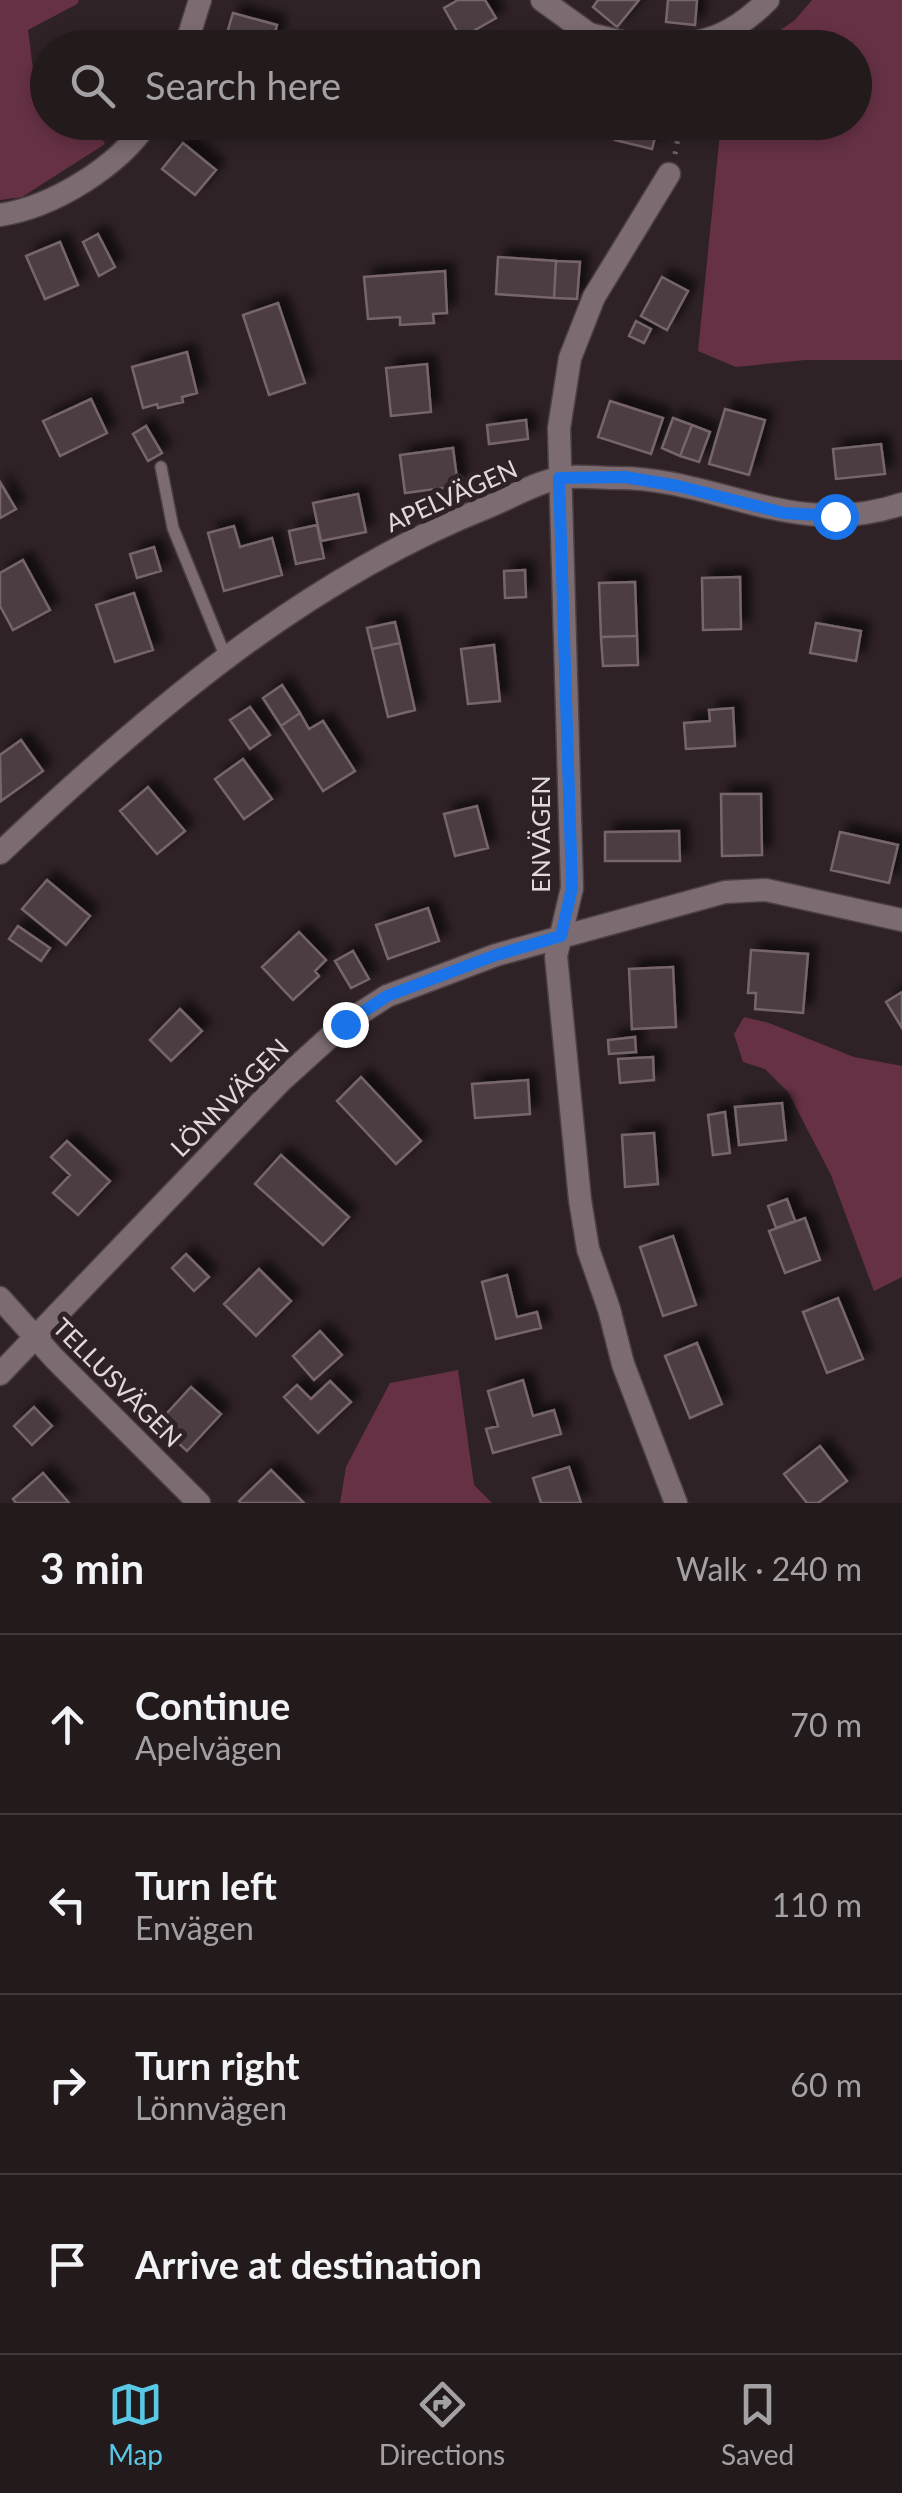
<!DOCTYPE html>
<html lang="en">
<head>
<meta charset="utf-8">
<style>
	body { margin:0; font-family:Lato,sans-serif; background:#2f2729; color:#f1f3f6 }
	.stop { position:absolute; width:30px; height:30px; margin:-22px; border:8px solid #1a73e8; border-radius:50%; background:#fff }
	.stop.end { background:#1a73e8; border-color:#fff; box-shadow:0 2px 10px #0008 }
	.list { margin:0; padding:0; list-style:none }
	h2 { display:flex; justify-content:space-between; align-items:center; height:130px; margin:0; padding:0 40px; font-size:42px }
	h2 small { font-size:32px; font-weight:400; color:#a3a1a3 }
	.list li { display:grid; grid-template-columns:65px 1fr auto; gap:30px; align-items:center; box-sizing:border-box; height:180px; padding:0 40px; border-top:2px solid #40383b }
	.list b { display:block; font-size:38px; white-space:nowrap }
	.list p { margin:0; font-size:32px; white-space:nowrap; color:#a3a1a3 }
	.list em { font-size:32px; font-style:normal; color:#a3a1a3 }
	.icon { flex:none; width:55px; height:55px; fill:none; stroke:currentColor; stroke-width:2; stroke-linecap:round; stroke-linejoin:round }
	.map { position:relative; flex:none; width:902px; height:1503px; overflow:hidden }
	.search { position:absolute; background:#231a1c; box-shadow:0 5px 15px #0003; left:30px; right:30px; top:30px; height:110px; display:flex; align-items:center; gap:25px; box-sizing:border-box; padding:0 35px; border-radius:55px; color:#a3a1a3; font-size:38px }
	.sheet { height:850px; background:#231a1c }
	nav { display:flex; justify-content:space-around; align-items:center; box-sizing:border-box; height:140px; border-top:2px solid #40383b; background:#231a1c; font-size:28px; color:#a3a1a3 }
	nav a { display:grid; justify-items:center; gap:5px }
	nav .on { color:#59c8e4 }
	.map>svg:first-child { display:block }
	.green { fill:#663145 }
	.building { fill:#4c3d42; stroke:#76666b; stroke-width:2.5; filter:url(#shadow) }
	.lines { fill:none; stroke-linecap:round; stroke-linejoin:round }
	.lane-casing { stroke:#4c4044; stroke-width:14 }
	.street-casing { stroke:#4c4044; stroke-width:25 }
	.path { stroke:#706568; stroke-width:5; stroke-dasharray:2.5 8; stroke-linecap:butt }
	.lane { stroke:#7c6c71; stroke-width:11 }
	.street { stroke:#7c6c71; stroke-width:22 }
	.route { stroke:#1a73e8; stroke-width:12 }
	.labels { text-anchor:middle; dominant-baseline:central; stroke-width:10; stroke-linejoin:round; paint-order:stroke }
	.street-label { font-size:25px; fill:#e1d8db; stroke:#2f2226 }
</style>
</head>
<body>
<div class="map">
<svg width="902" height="1503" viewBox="0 0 902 1503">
	<defs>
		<filter id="shadow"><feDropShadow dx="9" dy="-9" stdDeviation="5" flood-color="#0009"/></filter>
	</defs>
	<rect width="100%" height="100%" fill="#2f2226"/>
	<!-- green -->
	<path class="green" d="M0,0h79l-2,4 -49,26 6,47 13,5 1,40 45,1 12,21 -83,53 -22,3z
		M812,0h90v360h-97l-69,7 -38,-16 23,-228 133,-1v-74l-98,-1 39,-27z
		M744,1017l25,6 85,34 48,9v211l-28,14 -43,-116 -43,-83 -23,-23 -22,-7 -9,-28z
		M458,1370l16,115 18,18h-152l6,-36 44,-84z"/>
	<!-- building -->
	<path class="building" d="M458,0h27l11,18 -35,20 -17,-30z
		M598,0h41l-22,27 -24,-20z
		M668,0h29l-2,25 -29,-3z
		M233,13l44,12 -6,23h-33l-14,-5z
		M544,122h38l-8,16z
		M619,122h40l-7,27 -37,-9z
		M183,143l33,27 -21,25 -33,-26z
		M98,234l17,33 -16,9 -16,-34z
		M60,242l18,43 -33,14 -19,-43z
		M498,257l58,4 -2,37 -58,-4z
		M556,261l24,1 -3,37 -23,-1z
		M445,271l2,42 -14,1 1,9 -34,2v-8l-32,2 -4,-42z
		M662,277l26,14 -21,39 -26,-14z
		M278,303l27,80 -36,12 -26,-80z
		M636,321l15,8 -7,14 -15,-7z
		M187,352l10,41 -15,4 1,5 -25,6 -1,-4 -14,4 -11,-41z
		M427,364l4,48 -40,4 -5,-48z
		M91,399l16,34 -47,23 -17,-35z
		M610,401l53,17 -12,36 -53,-17z
		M725,409l40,11 -16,55 -40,-11z
		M673,418l19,7 -12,31 -18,-8z
		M526,420l2,19 -39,5 -2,-19z
		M692,425l18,7 -11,30 -19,-6z
		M146,426l16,27 -14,8 -15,-27z
		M881,444l4,30 -49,5 -3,-30z
		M453,448l5,38 -53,7 -5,-38z
		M0,482l16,27 -16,9z
		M358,494l8,38 -45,9 -8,-38z
		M317,525l7,33 -28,6 -7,-33z
		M234,526l6,21 32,-9 10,37 -58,16 -16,-58z
		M154,547l7,24 -24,7 -7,-24z
		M23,560l27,50 -37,20 -13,-24v-33z
		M525,570l1,27 -21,1 -1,-27z
		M740,577l1,52 -38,1 -1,-52z
		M635,582l2,54 -36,1 -2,-54z
		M134,593l19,57 -38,12 -19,-57z
		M395,622l5,21 -28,6 -5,-21z
		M816,623l45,8 -5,30 -46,-8z
		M637,636l1,29 -35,1 -2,-29z
		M400,643l15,67 -27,7 -16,-68z
		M494,645l6,56 -32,3 -7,-55z
		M282,685l18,28 -19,13 -18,-28z
		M250,707l20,28 -20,14 -20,-29z
		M733,708l2,38 -49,3 -2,-26 26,-2 -1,-11z
		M300,713l9,16 14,-8 32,50 -32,20 -42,-65z
		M21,740l22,31 -42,30 -1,-46z
		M243,759l29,40 -28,20 -29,-40z
		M148,787l37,44 -28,23 -37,-43z
		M721,794h40l1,61 -40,1z
		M477,806l11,42 -33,8 -11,-42z
		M679,831l1,30h-75v-29z
		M840,832l58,13 -9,38 -58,-13z
		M47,880l43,36 -24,29 -44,-36z
		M428,908l11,33 -51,18 -12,-34z
		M18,926l32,22 -9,13 -32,-22z
		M299,932l27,28 -11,11 4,5 -26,24 -31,-33z
		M751,950l57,4 -5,59 -48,-4 1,-16h-8z
		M353,951l16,28 -18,9 -16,-27z
		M673,967l3,60 -44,2 -3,-60z
		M902,992v36l-16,-26z
		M180,1009l22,22 -31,30 -21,-21z
		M635,1037l1,15 -27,2 -1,-14z
		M653,1057l1,23 -34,3 -2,-24z
		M361,1077l60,64 -25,23 -59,-63z
		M528,1080l2,34 -55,4 -3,-34z
		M782,1103l4,37 -47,5 -4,-38z
		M725,1112l5,41 -17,2 -5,-40z
		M654,1133l4,51 -33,3 -3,-52z
		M67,1141l43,40 -32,34 -25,-22 17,-18 -19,-18z
		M281,1155l68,62 -26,28 -68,-61z
		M787,1199l8,22 -19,7 -8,-22z
		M805,1218l15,42 -35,13 -16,-42z
		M673,1236l23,69 -33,11 -23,-69z
		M186,1254l23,23 -15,14 -22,-23z
		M259,1269l32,32 -35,35 -32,-32z
		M507,1275l10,42 20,-5 4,16 -45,11 -14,-57z
		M838,1298l25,61 -36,14 -24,-61z
		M320,1331l22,24 -28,25 -21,-24z
		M697,1343l25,61 -32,14 -25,-62z
		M523,1380l10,36 21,-6 7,24 -68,19 -7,-24 12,-3 -10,-35z
		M330,1381l21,21 -33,31 -34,-36 13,-12 14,14z
		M191,1387l30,27 -34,37 -30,-27z
		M34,1407l18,19 -20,19 -18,-19z
		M820,1446l27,35 -29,22h-11l-23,-29z
		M569,1467l12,36h-40l-8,-25z
		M271,1470l33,33h-63l-2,-2z
		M43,1473l26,30h-53l-3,-4z"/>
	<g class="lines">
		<defs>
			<path id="lane" d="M161,467l12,61 53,130"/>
			<path id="street" d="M542,0l47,34 59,14
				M185,48l15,-48
				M658,48c50,-5 75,-13 110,-48
				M669,174l-75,123 -24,61 -11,70 13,460 -16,68 24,244 8,49 21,60 14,55 53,139
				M0,215c53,-8 118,-48 148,-93
				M0,853c145,-137 302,-273 490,-347 22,-9 47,-24 70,-28 17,-3 36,0 53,0 102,-2 179,63 289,26
				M0,1298l54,60 145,145
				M0,1374l281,-293 64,-58 42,-27 109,-41 229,-63 41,-2 136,30"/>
		</defs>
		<!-- lane casing -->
		<use href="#lane" class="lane-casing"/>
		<!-- street casing -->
		<use href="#street" class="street-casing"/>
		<!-- path -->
		<path class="path" d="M675,154l6,-32"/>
		<!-- lane -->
		<use href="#lane" class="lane"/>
		<!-- street -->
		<use href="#street" class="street"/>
	</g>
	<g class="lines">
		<!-- route -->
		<path class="route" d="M345,1024l42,-28 109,-41 65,-19 11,-48 -13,-410 66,-1 53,9 106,27 51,3"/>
	</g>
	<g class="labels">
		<!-- street labels -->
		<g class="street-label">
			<text transform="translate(451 495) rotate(-24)">APELVÄGEN</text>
			<text transform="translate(540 834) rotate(-90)">ENVÄGEN</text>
			<text transform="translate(229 1097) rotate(-45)">LÖNNVÄGEN</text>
			<text transform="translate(118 1382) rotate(45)">TELLUSVÄGEN</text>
		</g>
	</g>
</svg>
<div class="stop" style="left:835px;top:516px"></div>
<div class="stop end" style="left:345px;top:1024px"></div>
<div class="search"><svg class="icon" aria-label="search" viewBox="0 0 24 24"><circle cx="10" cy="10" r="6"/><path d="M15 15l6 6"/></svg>Search here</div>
</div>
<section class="sheet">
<h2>3 min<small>Walk · 240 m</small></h2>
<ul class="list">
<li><svg class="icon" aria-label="ahead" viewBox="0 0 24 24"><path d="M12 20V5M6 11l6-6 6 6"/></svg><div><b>Continue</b><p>Apelvägen</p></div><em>70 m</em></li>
<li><svg class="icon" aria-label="left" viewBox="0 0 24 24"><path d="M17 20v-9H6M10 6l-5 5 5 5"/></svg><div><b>Turn left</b><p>Envägen</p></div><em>110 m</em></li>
<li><svg class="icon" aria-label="right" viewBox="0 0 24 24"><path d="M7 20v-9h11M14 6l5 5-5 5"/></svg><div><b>Turn right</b><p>Lönnvägen</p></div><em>60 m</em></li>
<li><svg class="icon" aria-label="arrive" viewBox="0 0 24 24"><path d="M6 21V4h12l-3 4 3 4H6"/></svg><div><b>Arrive at destination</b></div></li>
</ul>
</section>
<nav>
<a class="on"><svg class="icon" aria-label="map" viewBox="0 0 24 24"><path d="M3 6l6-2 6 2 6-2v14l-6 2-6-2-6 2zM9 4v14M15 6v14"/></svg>Map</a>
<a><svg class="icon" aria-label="directions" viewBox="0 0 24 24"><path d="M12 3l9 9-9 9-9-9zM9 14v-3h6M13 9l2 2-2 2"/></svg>Directions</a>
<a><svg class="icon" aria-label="saved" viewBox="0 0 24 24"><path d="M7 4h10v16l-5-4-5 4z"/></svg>Saved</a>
</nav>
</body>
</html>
